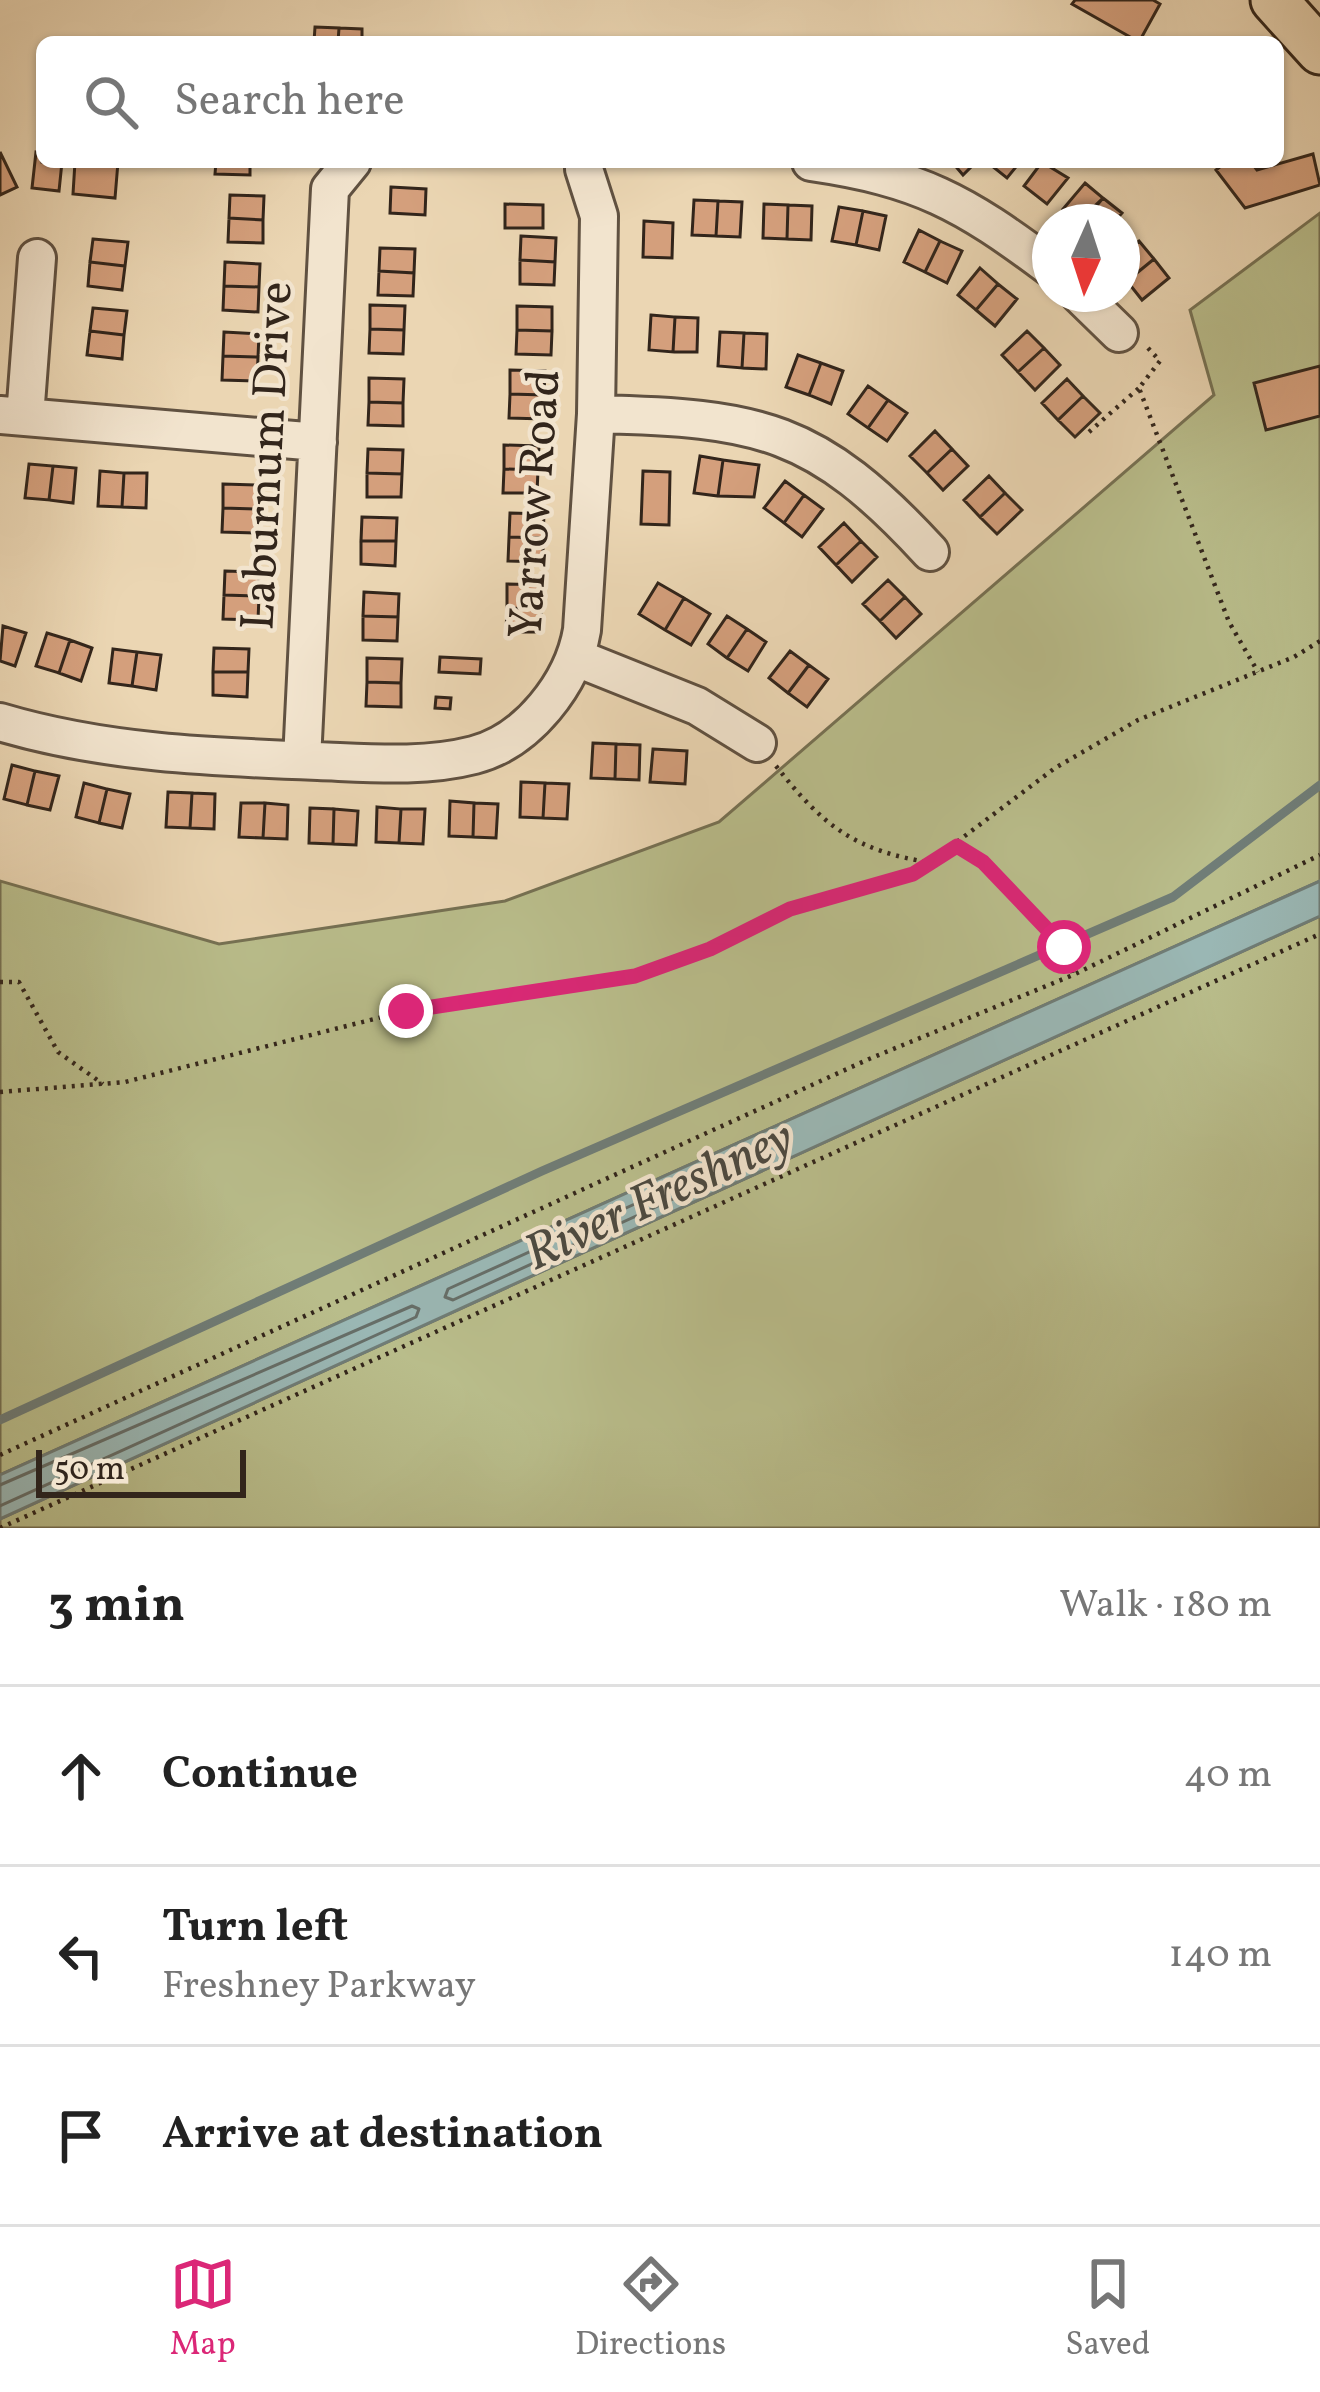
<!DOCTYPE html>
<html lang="en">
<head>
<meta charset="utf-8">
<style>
	body { margin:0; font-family:Vollkorn,serif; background:#f6f6f6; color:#222 }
	.compass { position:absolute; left:1032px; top:204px; width:108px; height:108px; border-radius:50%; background:#fff; box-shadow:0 3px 9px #0004; rotate:183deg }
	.scale { position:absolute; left:36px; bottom:30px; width:210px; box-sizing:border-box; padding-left:12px; border:6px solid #32251b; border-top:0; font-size:33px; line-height:42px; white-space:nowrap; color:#32251b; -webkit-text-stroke:9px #f2e4ce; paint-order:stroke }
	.stop { position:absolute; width:36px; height:36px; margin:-27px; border:9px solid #db2777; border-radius:50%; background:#fff }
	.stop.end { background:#db2777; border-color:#fff; box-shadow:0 3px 12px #0008 }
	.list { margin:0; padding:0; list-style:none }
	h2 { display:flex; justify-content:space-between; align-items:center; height:156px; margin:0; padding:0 48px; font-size:51px }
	h2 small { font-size:39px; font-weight:400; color:#767676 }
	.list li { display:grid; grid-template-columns:78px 1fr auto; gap:36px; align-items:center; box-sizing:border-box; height:180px; padding:0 48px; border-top:3px solid #e0e0e0 }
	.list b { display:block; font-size:45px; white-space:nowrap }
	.list p { margin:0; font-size:39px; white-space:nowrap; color:#767676 }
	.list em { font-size:39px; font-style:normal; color:#767676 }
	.icon { flex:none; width:66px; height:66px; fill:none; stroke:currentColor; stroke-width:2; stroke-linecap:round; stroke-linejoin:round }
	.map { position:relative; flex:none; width:1320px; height:1528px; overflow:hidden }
	.search { position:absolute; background:#fff; box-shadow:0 3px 9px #0004; left:36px; right:36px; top:36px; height:132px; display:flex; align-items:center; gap:30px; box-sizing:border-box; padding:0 42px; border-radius:18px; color:#767676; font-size:45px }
	.sheet { height:696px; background:#fff }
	nav { display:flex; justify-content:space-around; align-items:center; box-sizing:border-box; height:168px; border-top:3px solid #e0e0e0; background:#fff; font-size:33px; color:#767676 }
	nav a { display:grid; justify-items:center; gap:6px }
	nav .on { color:#db2777 }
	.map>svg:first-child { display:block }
	.green { fill:#b9bd8b; stroke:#767153; stroke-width:3 }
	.water { fill:#9ab7b4; stroke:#707d77; stroke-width:3 }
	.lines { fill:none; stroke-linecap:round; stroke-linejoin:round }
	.shore { stroke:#666e68; stroke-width:3 }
	.stream { stroke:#707d77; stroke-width:9 }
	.building { fill:#d49f7c; stroke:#32251b; stroke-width:3 }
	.minor-casing { stroke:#605141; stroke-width:42 }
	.major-casing { stroke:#32251b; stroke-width:51 }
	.path { stroke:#32251b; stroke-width:4.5; stroke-dasharray:3 6; stroke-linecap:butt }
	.minor { stroke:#f2e4ce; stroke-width:36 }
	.major { stroke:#ebd6b3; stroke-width:45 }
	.route { stroke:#db2777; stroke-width:15 }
	.labels { text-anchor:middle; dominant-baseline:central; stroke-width:9; stroke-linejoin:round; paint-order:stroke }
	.street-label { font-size:48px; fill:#32251b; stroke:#f2e4ce }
	.water-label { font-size:51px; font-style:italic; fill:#4c4a41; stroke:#f2e4ce }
</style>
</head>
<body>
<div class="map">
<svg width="1320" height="1528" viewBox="0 0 1320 1528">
	<rect width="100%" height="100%" fill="#ebd6b3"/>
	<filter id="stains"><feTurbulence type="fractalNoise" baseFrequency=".00167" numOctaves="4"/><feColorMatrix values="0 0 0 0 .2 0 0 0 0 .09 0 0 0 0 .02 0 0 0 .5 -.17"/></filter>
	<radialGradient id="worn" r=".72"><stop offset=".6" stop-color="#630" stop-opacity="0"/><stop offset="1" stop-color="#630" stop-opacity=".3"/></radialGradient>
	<!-- green -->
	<path class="green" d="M1320,213v668l-1320,594v-594l219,63 286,-43 214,-79 495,-427 -24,-85z
		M1320,916v612h-1320v-9z"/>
	<!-- water -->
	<path class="water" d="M1320,881v35l-1320,603v-44z"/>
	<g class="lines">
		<!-- shore -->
		<path class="shore" d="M714,1168l8,3 -3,7 -266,122 -8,-3 3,-8z
			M0,1485l412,-179 7,3 -3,8 -416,189"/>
		<!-- stream -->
		<path class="stream" d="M0,1420l542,-249 631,-274 147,-112"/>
	</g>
	<!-- building -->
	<path class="building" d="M1075,0h78l7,4 -21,38 -67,-38z
		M315,27l24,1 -1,14h-24z
		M339,28l23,1v13h-24z
		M0,152l17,35 -17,8z
		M36,152l6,1v9h20l-3,29 -27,-3z
		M1313,154l7,31 -75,23 -29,-38 10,-8h25l6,8z
		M75,162h43l-3,36 -42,-4z
		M216,162h34v13l-35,-1z
		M952,162h24l-13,13z
		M987,162h33l-13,16z
		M1042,162l26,16 -21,26 -23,-18z
		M1085,183l18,15 -25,24 -15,-13z
		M391,187l35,2 -1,26 -35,-2z
		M230,195l34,1 -1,24 -34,-2z
		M1103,198l19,15 -8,9h-31z
		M694,200l24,1 -2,35 -24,-1z
		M718,201l24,1 -2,35 -24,-1z
		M505,204l38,1v23h-38z
		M764,204l24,1 -1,34 -24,-1z
		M788,205l24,1 -1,34 -24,-1z
		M839,207l24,4 -7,34 -24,-4z
		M863,211l23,5 -7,34 -23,-5z
		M229,218l34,2v23l-35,-1z
		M644,221l29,2 -1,35 -29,-1z
		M919,230l21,11 -15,31 -21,-10z
		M521,236l35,2 -1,24 -35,-2z
		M93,239l35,3 -3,24 -35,-4z
		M940,241l22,10 -15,32 -22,-11z
		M1139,241l15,18 -27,22 -5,-27z
		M380,248l35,1 -1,24 -35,-2z
		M1154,259l15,19 -27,22 -15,-19z
		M520,260l35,2 -1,23 -34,-1z
		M90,262l35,4 -3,24 -34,-4z
		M225,262l35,2 -1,23 -35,-1z
		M980,268l18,16 -22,26 -18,-15z
		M379,271l35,2 -1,23 -35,-1z
		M998,284l19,15 -22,27 -19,-16z
		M224,286l35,1 -1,25 -35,-2z
		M370,305l35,1 -1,24 -34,-1z
		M517,306l35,1v24l-35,-1z
		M93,308l34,3 -3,24 -34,-4z
		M651,315l24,2 -2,35 -24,-2z
		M675,317l23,1 -1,34h-24z
		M370,329l34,1 -1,24 -34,-1z
		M517,330l35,1 -1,24 -35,-1z
		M90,331l34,4 -2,24 -35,-4z
		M1027,331l17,17 -26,24 -16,-17z
		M224,332l35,2 -1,23 -35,-1z
		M720,332l24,1 -2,35 -24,-2z
		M744,333l23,1 -1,35 -24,-1z
		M1044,348l16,17 -25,25 -17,-18z
		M798,355l23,8 -12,32 -23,-8z
		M223,356l35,1 -1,24 -35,-1z
		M821,363l22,8 -12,33 -22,-9z
		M1320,366v50l-54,14 -12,-47z
		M510,370l35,1 -1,24 -34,-1z
		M369,378l35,1 -1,24 -34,-1z
		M1067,379l16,17 -25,24 -16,-17z
		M868,386l20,14 -20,28 -20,-14z
		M510,394l34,1v24l-35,-1z
		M1083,396l17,17 -25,24 -17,-17z
		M888,400l19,13 -20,28 -19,-13z
		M369,402l34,1v23l-35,-1z
		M935,431l17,18 -25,24 -17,-17z
		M504,445l35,1 -1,24 -34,-1z
		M368,449l35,1 -1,24 -35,-1z
		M952,449l16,17 -25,24 -16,-17z
		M700,456l23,4 -5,36 -24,-3z
		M723,460l36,5 -5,32 -36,-1z
		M29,464l24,2 -4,34 -24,-2z
		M53,466l23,2 -3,35 -24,-3z
		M504,469l34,1 -1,23h-34z
		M100,471l24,2 -2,34 -24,-1z
		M643,471l27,1 -1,53 -28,-1z
		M124,473h23l-1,35 -24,-1z
		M367,473l35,1 -1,23h-34z
		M989,476l16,17 -25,24 -16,-17z
		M785,481l19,14 -20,28 -20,-15z
		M223,484l35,1 -1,24 -34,-1z
		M1005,493l17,17 -25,24 -17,-17z
		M804,495l19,14 -21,28 -18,-14z
		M223,508l34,1 -1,24 -34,-1z
		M510,513l34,1 -1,24 -34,-1z
		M362,517l35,1 -1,23h-35z
		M844,523l17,18 -25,24 -17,-18z
		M509,537l34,1v24l-35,-1z
		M361,541h35l-1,25 -34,-2z
		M861,541l16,16 -25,25 -16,-17z
		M225,571l34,1v24l-35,-1z
		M888,580l17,17 -25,24 -17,-17z
		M658,583l26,15 -19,32 -26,-16z
		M507,584l35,1 -1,24 -34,-1z
		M364,592l35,2 -1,23 -35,-1z
		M224,595l35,1 -1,24 -35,-1z
		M905,597l16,17 -25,24 -16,-17z
		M684,598l26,16 -19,31 -26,-15z
		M507,608l34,1v23h-35z
		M363,616l35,1 -1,24 -34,-1z
		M727,616l20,13 -20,29 -19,-14z
		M3,626l23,7 -11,33 -15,-5z
		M747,629l19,13 -18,29 -21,-13z
		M47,633l23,7 -11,33 -23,-7z
		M70,640l22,8 -11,33 -22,-8z
		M214,648l35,1 -1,23h-35z
		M113,649l24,3 -5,34 -23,-3z
		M790,651l19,14 -21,28 -19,-15z
		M137,652l24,3 -5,35 -24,-4z
		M440,657l41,2 -1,15 -41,-2z
		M367,658l35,1 -1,24 -34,-1z
		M809,665l19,14 -21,28 -19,-14z
		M213,672h35l-1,25 -34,-2z
		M367,682l34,1v24l-35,-1z
		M436,697l15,1 -1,11 -15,-1z
		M593,743l23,1 -1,35 -24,-1z
		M616,744l24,1 -1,35 -24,-1z
		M653,749l34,2 -2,33 -35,-2z
		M12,765l23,6 -8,34 -23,-6z
		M35,771l24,5 -9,34 -23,-5z
		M521,782l24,1 -2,35 -23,-1z
		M84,783l23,6 -8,34 -23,-6z
		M545,783l24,1 -2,35 -24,-1z
		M107,789l23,5 -8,34 -23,-5z
		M168,792l24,1 -2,35 -24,-1z
		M192,793l23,1 -1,35 -24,-1z
		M450,801l24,2 -1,34 -24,-1z
		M241,803h24l-2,35 -24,-1z
		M265,803l23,2 -1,34 -24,-1z
		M474,803l24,1 -2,34 -23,-1z
		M377,807l24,2 -2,34 -23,-1z
		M310,808l24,1 -1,35 -24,-1z
		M334,809l24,2 -2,34 -23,-1z
		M401,809h24l-2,35 -24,-1z"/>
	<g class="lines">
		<defs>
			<path id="minor" d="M811,162c109,16 152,40 239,105
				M1079,294l40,39
				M596,414c163,4 220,14 334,138
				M0,415l318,27
				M25,417l12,-159
				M577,658l120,48 60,37
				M0,722c104,31 210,35 318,39 51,2 106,7 156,-6 54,-14 99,-72 108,-125l14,-216 3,-198 -15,-47
				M302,760l28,-571 22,-27"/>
			<path id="major" d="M1274,0l46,51"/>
		</defs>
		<!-- minor casing -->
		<use href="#minor" class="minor-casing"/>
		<!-- major casing -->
		<use href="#major" class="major-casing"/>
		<!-- path -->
		<path class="path" d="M1148,348l12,13 -21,27 90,234 29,50
			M1089,432l50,-44
			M776,766c48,61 79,85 157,97
			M957,846c34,21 108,90 116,129
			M0,982h19l39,70 45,32
			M0,1092l125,-10 281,-71 229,-35 75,-27 80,-40 123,-34 142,-107 83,-48 156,-63 26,-16
			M0,1455l869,-396 204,-84 247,-120
			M0,1528l1320,-594"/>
		<!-- minor -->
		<use href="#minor" class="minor"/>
		<!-- major -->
		<use href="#major" class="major"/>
	</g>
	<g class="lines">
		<!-- route -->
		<path class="route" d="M406,1011l229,-35 75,-27 80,-40 123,-35 44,-28 26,16 81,85"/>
	</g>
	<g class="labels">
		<!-- street labels -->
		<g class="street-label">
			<text transform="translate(269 456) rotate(-87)">Laburnum Drive</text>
			<text transform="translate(537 504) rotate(-86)">Yarrow Road</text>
		</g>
		<!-- water labels -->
		<g class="water-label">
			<text transform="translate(660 1197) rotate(-25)">River Freshney</text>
		</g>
	</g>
	<rect width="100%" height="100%" filter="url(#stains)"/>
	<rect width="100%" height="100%" fill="url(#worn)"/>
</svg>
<svg class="compass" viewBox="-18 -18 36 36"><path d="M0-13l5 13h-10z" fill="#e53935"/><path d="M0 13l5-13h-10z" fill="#767676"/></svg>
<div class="scale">50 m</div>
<div class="stop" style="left:1064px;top:947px"></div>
<div class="stop end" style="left:406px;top:1011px"></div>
<div class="search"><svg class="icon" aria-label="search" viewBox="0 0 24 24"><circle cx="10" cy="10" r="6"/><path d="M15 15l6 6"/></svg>Search here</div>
</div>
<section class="sheet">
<h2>3 min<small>Walk · 180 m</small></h2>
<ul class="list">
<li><svg class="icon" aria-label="ahead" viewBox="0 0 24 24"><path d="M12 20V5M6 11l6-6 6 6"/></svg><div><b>Continue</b></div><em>40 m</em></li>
<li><svg class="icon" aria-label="left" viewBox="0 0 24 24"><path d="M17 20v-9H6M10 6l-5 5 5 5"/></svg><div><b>Turn left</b><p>Freshney Parkway</p></div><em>140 m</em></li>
<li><svg class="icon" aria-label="arrive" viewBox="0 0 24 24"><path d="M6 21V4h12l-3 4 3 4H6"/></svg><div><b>Arrive at destination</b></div></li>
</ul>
</section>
<nav>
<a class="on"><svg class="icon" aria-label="map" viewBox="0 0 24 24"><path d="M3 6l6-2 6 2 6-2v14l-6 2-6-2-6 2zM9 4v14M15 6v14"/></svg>Map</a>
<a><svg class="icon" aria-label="directions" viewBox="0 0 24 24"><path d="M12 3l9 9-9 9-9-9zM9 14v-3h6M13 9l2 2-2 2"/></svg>Directions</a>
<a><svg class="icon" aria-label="saved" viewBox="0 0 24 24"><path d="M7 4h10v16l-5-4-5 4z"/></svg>Saved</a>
</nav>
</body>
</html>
